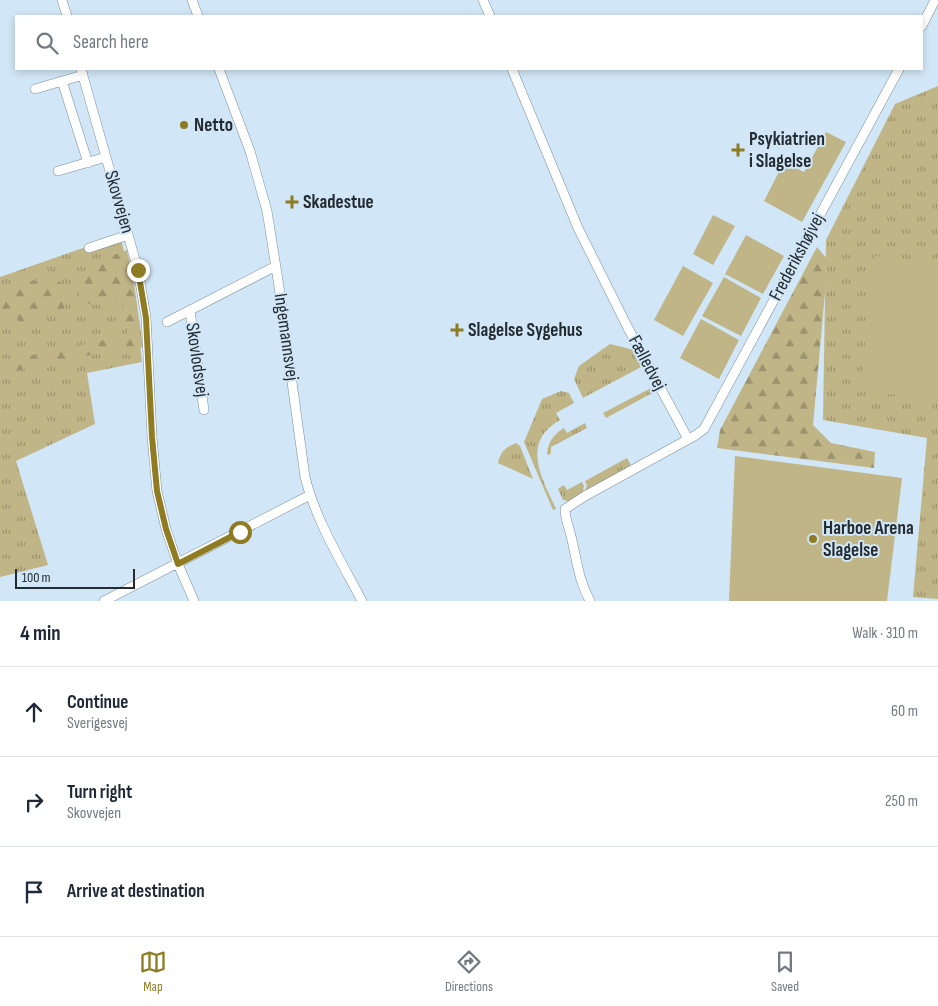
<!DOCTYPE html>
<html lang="en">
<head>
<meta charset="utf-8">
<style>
	body { margin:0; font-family:"Sofia Sans Condensed",sans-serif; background:#f6f6f7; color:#1f2937 }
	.scale { position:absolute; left:15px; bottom:12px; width:120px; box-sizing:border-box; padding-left:5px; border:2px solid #242c32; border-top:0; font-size:14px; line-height:18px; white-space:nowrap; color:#242c32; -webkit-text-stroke:4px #d1e6f6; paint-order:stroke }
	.stop { position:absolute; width:15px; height:15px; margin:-11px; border:4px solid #8f7c22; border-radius:50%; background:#fff }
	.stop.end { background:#8f7c22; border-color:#fff; box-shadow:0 1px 5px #0008 }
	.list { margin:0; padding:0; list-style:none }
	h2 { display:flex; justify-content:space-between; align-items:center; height:65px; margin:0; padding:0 20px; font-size:21px }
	h2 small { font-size:16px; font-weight:400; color:#747a83 }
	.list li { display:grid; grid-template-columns:32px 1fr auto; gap:15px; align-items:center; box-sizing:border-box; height:90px; padding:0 20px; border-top:1px solid #e0e1e3 }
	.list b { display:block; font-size:19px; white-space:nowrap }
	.list p { margin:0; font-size:16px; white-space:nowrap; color:#747a83 }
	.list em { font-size:16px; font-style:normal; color:#747a83 }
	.icon { flex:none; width:28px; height:28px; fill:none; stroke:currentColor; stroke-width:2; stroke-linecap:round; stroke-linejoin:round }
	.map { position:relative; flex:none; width:938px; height:601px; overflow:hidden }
	.search { position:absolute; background:#fff; box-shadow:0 2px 8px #0003; left:15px; right:15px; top:15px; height:55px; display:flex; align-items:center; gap:12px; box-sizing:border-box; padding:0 18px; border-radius:0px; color:#747a83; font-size:19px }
	.sheet { height:335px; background:#fff }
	nav { display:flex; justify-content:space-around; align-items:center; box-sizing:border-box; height:70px; border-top:1px solid #e0e1e3; background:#fff; font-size:14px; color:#747a83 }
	nav a { display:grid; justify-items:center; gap:2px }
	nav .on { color:#8f7c22 }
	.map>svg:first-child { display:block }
	.grass { fill:url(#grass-tufts) }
	.forest { fill:url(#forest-firs) }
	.pitch { fill:#c0b586 }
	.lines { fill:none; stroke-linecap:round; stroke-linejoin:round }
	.minor-casing { stroke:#7b8f9d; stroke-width:10 }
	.minor { stroke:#fff; stroke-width:9 }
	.route { stroke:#8f7c22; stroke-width:6 }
	.poi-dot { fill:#8f7c22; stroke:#d1e6f6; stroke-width:2 }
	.labels { text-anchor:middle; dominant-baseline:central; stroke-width:4; stroke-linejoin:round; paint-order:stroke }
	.poi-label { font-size:19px; font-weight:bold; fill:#242c32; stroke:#d1e6f6; text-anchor:start }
	.street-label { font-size:19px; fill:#242c32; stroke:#d1e6f6 }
</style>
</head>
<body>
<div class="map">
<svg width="938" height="601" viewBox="0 0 938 601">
	<defs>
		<pattern id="grass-tufts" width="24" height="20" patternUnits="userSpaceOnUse" patternTransform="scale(1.25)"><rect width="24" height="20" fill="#c0b586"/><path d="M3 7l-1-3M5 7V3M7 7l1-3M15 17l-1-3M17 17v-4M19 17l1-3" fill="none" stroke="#9c936e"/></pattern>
		<pattern id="forest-firs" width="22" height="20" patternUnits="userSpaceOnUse" patternTransform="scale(1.25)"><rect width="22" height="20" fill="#c0b586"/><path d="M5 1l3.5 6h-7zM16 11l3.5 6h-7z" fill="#9c936e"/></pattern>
	</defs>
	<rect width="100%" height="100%" fill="#d1e6f6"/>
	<!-- grass -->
	<path class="grass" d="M938,86v513l-25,-2 14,-159 -104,-18 3,-180 69,-136z
		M120,235l14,58 8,69 -55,11 8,51 -79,37 32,104 -48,12v-300z
		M610,344l24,6 9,16 -60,32 -9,-19 5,-13z
		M653,380l8,15 -2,1 -3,-5 -50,27 -3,-5 50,-26 -2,-5z
		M561,391l8,2 5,10 -18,10 4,7c-40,23 -18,58 -4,89l-3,1 -29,-68 18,-43z
		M585,423l2,5 -36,19v6l-2,2 -2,-1c1,-12 7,-20 17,-26l3,5z
		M516,443l4,3 13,33 -35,-16c2,-11 8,-16 18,-20z
		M627,458l5,9 -47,24 2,-6 -2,-4z
		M582,482l2,4 -1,7 -15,8 -5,-1 -5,-11 6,-4 3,5z"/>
	<!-- forest -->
	<path class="forest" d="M817,247l11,13 -15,165 18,18 44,9 -1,16 -157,-20 3,-18z
		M127,250l7,33 9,64 -10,3 -1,-4 -126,27 -1,4 -5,1v-18l1,2 127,-27 -5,-29 -3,-4 -27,3 -8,-2 -7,-7 -2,-7 7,-16 10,-10z
		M49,278l13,5 2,27 -5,7c-19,-3 -21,-7 -33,11l-7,-2 -3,-20 -16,6v-25z"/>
	<!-- pitch -->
	<path class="pitch" d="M826,132l20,10 -44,80 -38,-21 20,-39 20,10z
		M713,215l22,11 -22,39 -20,-11z
		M746,235l38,21 -21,38 -38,-20z
		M874,256l64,7v136l-78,-8z
		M683,266l30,17 -30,53 -29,-16z
		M724,277l37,21 -20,38 -39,-20z
		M701,319l38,21 -20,39 -39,-21z
		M735,456l167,22 -15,123h-158z"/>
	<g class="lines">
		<defs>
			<path id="minor" d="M62,0l5,16
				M192,0l6,16
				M483,0l7,16
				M922,26l13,-26
				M81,69l57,201 8,47 6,120 5,54 9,38 12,35 16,37
				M219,69l31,82 17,60 11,69 27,197c11,44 36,84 57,124
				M512,69l66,159 50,100 60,111
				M62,81l26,82
				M35,89l48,-14
				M58,171l48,-14
				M89,248l39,-13
				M190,311l14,99
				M167,322l109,-56
				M104,601l206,-106
				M590,601c-12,-22 -13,-41 -19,-65 -2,-9 -6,-17 -6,-27l20,-13 111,-61 8,-6 195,-360"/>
		</defs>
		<!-- minor casing -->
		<use href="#minor" class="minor-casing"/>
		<!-- minor -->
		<use href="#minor" class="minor"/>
	</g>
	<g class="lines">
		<!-- route -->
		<path class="route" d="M138,270l8,48 6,119 5,54 9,38 12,35 62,-32"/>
	</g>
	<!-- markers -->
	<g class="poi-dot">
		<circle cx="184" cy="125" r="5"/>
		<path d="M735.5 142.5h5v5h5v5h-5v5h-5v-5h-5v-5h5z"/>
		<path d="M289.5 194.5h5v5h5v5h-5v5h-5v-5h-5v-5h5z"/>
		<path d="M454.5 322.5h5v5h5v5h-5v5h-5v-5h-5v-5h5z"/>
		<circle cx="813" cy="539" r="5"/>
	</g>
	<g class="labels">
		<!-- poi labels -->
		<g class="poi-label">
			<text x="194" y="125">Netto</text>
			<text x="749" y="139">Psykiatrien<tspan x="749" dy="22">i Slagelse</tspan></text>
			<text x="303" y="202">Skadestue</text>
			<text x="468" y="330">Slagelse Sygehus</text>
			<text x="823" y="528">Harboe Arena<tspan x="823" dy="22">Slagelse</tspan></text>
		</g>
		<!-- street labels -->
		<g class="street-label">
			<text transform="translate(119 202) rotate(74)">Skovvejen</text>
			<text transform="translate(797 257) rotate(-62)">Frederikshøjvej</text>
			<text transform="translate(286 337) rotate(82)">Ingemannsvej</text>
			<text transform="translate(197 360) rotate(82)">Skovlodsvej</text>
			<text transform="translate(647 363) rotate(62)">Fælledvej</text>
		</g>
	</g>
</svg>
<div class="scale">100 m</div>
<div class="stop" style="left:240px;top:532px"></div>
<div class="stop end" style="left:138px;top:270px"></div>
<div class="search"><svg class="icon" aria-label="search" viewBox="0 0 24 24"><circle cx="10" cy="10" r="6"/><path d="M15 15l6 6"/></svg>Search here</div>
</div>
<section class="sheet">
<h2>4 min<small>Walk · 310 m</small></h2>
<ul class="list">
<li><svg class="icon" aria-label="ahead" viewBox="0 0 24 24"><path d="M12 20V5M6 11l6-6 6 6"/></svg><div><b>Continue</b><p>Sverigesvej</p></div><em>60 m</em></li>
<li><svg class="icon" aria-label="right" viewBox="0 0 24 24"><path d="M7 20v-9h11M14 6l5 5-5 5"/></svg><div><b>Turn right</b><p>Skovvejen</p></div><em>250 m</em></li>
<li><svg class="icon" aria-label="arrive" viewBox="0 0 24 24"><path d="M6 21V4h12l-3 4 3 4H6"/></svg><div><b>Arrive at destination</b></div></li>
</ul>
</section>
<nav>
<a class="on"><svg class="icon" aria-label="map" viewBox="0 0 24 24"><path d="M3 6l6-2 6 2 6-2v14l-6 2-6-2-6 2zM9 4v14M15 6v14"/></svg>Map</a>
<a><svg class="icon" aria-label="directions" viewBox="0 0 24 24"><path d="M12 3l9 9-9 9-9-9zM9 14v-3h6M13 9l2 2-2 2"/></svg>Directions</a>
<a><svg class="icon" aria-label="saved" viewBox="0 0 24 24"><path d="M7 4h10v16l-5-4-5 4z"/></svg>Saved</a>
</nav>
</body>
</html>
